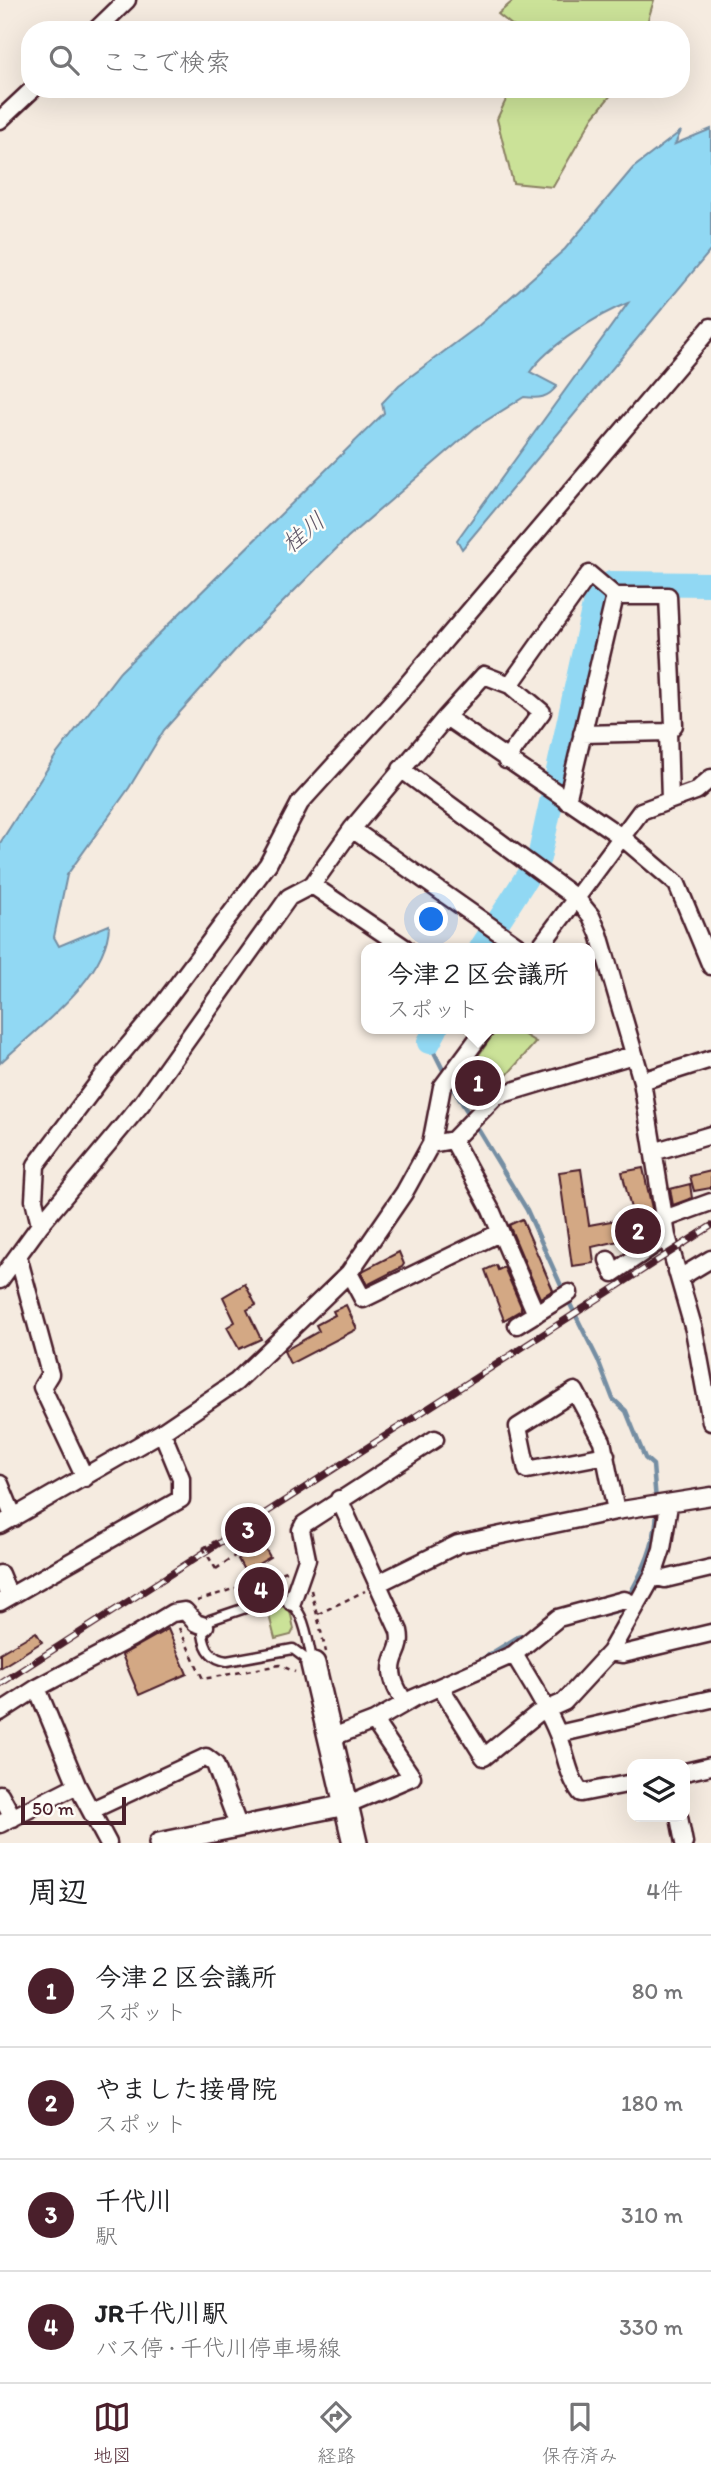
<!DOCTYPE html>
<html lang="ja">
<head>
<meta charset="utf-8">
<style>
	body { margin:0; font-family:Itim,"Klee One",sans-serif; background:#f6f6f6; color:#202124 }
	.controls { position:absolute; right:21px; bottom:21px; display:grid; overflow:hidden; border-radius:14px; box-shadow:0 7px 28px #0002 }
	.controls button { width:63px; height:63px; display:grid; place-items:center; padding:0; border:0; border-bottom:2px solid #e0e0e0; background:#fff; color:#202124; font:35px sans-serif }
	.scale { position:absolute; left:21px; bottom:18px; width:105px; box-sizing:border-box; padding-left:7px; border:4px solid #4a1f2b; border-top:0; font-size:19px; line-height:24px; white-space:nowrap; color:#4a1f2b; -webkit-text-stroke:5px #fdfcf7; paint-order:stroke }
	.you { position:absolute; left:432px; top:920px; width:24px; height:24px; margin:-18px; border:5px solid #fff; border-radius:50%; background:#1a73e8; box-shadow:0 0 0 10px #1a73e833 }
	.badge { display:grid; place-items:center; width:46px; height:46px; border-radius:50%; background:#4a1f2b; color:#fff; font-size:23px; font-weight:700 }
	.pin { position:absolute; translate:-50% -50%; border:4px solid #fff; box-shadow:0 2px 7px #0006 }
	.popup { position:absolute; left:361px; top:943px; width:234px; height:91px; box-sizing:border-box; display:grid; place-content:center; border-radius:14px; background:#fff; filter:drop-shadow(0 2px 5px #0005); font-size:23px; white-space:nowrap; color:#757577 }
	.popup b { font-size:26px; color:#202124 }
	.popup::after { content:''; position:absolute; left:50%; top:100%; margin-left:-14px; border:14px solid transparent; border-top-color:#fff }
	.list { margin:0; padding:0; list-style:none }
	h2 { display:flex; justify-content:space-between; align-items:center; height:91px; margin:0; padding:0 28px; font-size:30px }
	h2 small { font-size:23px; font-weight:400; color:#757577 }
	.list li { display:grid; grid-template-columns:46px 1fr auto; gap:21px; align-items:center; box-sizing:border-box; height:112px; padding:0 28px; border-top:2px solid #e0e0e0 }
	.list b { display:block; font-size:26px; white-space:nowrap }
	.list p { margin:0; font-size:23px; white-space:nowrap; color:#757577 }
	.list em { font-size:23px; font-style:normal; color:#757577 }
	.icon { flex:none; width:38px; height:38px; fill:none; stroke:currentColor; stroke-width:2; stroke-linecap:round; stroke-linejoin:round }
	.map { position:relative; flex:none; width:711px; height:1843px; overflow:hidden }
	.search { position:absolute; background:#fff; box-shadow:0 7px 28px #0002; left:21px; right:21px; top:21px; height:77px; display:flex; align-items:center; gap:18px; box-sizing:border-box; padding:0 24px; border-radius:28px; color:#757577; font-size:26px }
	.sheet { height:539px; background:#fff }
	nav { display:flex; justify-content:space-around; align-items:center; box-sizing:border-box; height:98px; border-top:2px solid #e0e0e0; background:#fff; font-size:19px; color:#757577 }
	nav a { display:grid; justify-items:center; gap:4px }
	nav .on { color:#4a1f2b }
	.map>svg:first-child { display:block }
	.green { fill:#cbe298; stroke:#8a8062; stroke-width:2 }
	.water { fill:#91d8f3; stroke:#758ea3; stroke-width:2 }
	.lines { fill:none; stroke-linecap:round; stroke-linejoin:round }
	.stream { stroke:#758ea3; stroke-width:4.5 }
	.river { stroke:#91d8f3; stroke-width:24 }
	.building { fill:#d3a884; stroke:#4a1f2b; stroke-width:2 }
	.service-casing { stroke:#4a1f2b; stroke-width:13 }
	.minor-casing { stroke:#4a1f2b; stroke-width:21 }
	.tertiary-casing { stroke:#4a1f2b; stroke-width:24 }
	.secondary-casing { stroke:#4a1f2b; stroke-width:28 }
	.path { stroke:#4a1f2b; stroke-width:2.5; stroke-dasharray:5 5; stroke-linecap:butt }
	.service { stroke:#fdfcf7; stroke-width:8 }
	.minor { stroke:#fdfcf7; stroke-width:16 }
	.tertiary { stroke:#fdfcf7; stroke-width:19 }
	.secondary { stroke:#fdfcf7; stroke-width:23 }
	.rail-casing { stroke:#4a1f2b; stroke-width:7 }
	.rail { stroke:#fdfcf7; stroke-width:4.5; stroke-dasharray:13; stroke-linecap:butt }
	.path-bridge { stroke:#4a1f2b; stroke-width:2.5; stroke-dasharray:5 5; stroke-linecap:butt }
	.labels { text-anchor:middle; dominant-baseline:central; stroke-width:5; stroke-linejoin:round; paint-order:stroke }
	.water-label { font-size:24px; font-style:italic; fill:#5f5667; stroke:#fdfcf7 }
</style>
</head>
<body>
<div class="map">
<svg width="711" height="1843" viewBox="0 0 711 1843">
	<rect width="100%" height="100%" fill="#f5ebe0"/>
	<filter id="ink" filterUnits="userSpaceOnUse"><feTurbulence type="fractalNoise" baseFrequency=".0143" numOctaves="2"/><feDisplacementMap in="SourceGraphic" scale="14" xChannelSelector="R" yChannelSelector="G"/><feConvolveMatrix kernelMatrix="1 2 1 2 8 2 1 2 1" color-interpolation-filters="sRGB"/></filter>
	<g filter="url(#ink)">
		<!-- green -->
		<path class="green" d="M514,0h140l-9,30h-61l-16,-5 -50,5 -20,-16z
			M511,89h105l-23,28 -40,70 -40,-4 -16,-64z
			M497,1029h17l22,13 -43,49 -19,-29z
			M285,1606l5,4 4,19 -3,6 -16,4 -7,-28z"/>
		<!-- water -->
		<path class="water" d="M711,129v121l-249,299 -5,-9 171,-237c-29,11 -80,43 -98,69l27,14c-9,12 -18,13 -33,11l-48,30 -128,110 -110,110 -74,83 -35,58 -62,87 -13,62 5,9 50,-21c-1,53 -73,104 -109,138v-220l56,-88 64,-83 264,-259 -2,-10 17,-18 78,-58 88,-78 68,-81 48,-37 -6,13z"/>
		<g class="lines">
			<!-- stream -->
			<path class="stream" d="M429,1042l17,34
				M450,1083l77,127 36,80
				M567,1298l31,62 15,39 13,12 19,47 8,7 3,36
				M627,1599c17,-29 29,-55 30,-89
				M565,1624l55,-14 2,-4
				M479,1661l39,-24 12,-3"/>
			<!-- river -->
			<path class="river" d="M481,948l58,-90 55,-253 17,-22 100,1
				M429,1042l7,-13"/>
		</g>
		<!-- building -->
		<path class="building" d="M476,1069l12,20 -8,8 -13,-23z
			M643,1168l10,45 -9,2 1,20 -53,12 2,16 -22,3 -13,-94 22,-3 8,56 44,-8 -11,-45z
			M711,1171v17l-17,3 -4,-15z
			M690,1184l2,14 -19,7 -3,-16z
			M522,1219l31,71 -13,8 -31,-73z
			M399,1252l5,12 -2,3 -35,18 -6,-12 3,-3z
			M496,1265l2,5 6,-3 17,39v4l-17,10 -19,-50z
			M245,1284l11,21 -9,5 14,29 -22,10 -12,-22 8,-5 -12,-25z
			M346,1305l11,24 -67,35 -6,-13 35,-20 -3,-6 19,-10 -2,-4z
			M263,1544l7,13 -25,15 -7,-13z
			M168,1629l19,45 -48,21 -17,-40z
			M36,1632l6,10 -42,26v-15z"/>
		<g class="lines">
			<defs>
				<path id="service" d="M278,1597c28,6 29,44 35,67l-20,-15 -66,12c-16,-2 -22,-12 -24,-27l7,-14z"/>
				<path id="minor" d="M96,30l31,-30
					M0,120l33,-31
					M510,685l79,-111 26,22h53l6,129 -6,7 -86,2
					M446,717l38,-42 26,10 32,27 -36,48
					M668,732l2,68
					M401,769l176,130 14,17 8,18 43,147 25,155 27,94 17,92
					M567,801l48,-205
					M352,829l169,119
					M312,885l93,63
					M539,948l102,-137 55,-20 15,-13
					M642,1081l69,-22
					M453,1140l38,70 45,104
					M431,1144l22,-4 43,-44 137,-41
					M653,1152l58,-17
					M664,1219l47,-17
					M40,1225l-6,-25 2,-35 70,-93 54,-64 108,-144 32,-61 99,-109 312,-367
					M18,1256l32,118 -8,13 43,91
					M608,1260l5,13 54,-37
					M349,1273l14,26 136,-66
					M681,1277l30,-18
					M0,1280l40,-55 102,-122 147,-206 23,-12 40,-56 94,-112 177,121 54,46 34,82
					M517,1325l52,-32
					M606,1455l-79,15 -9,-43 57,-36 27,50 14,70
					M0,1484l14,34
					M339,1499l60,132c4,19 -7,23 -7,39 0,12 7,23 13,33
					M0,1525l162,-93 74,-50 113,-109 55,-80 27,-49 11,-57 43,-58
					M0,1574l9,22
					M653,1576l12,3 46,-11
					M377,1584l81,-40 158,-33 95,-15
					M0,1602l181,-103v-21l-19,-46
					M292,1602l15,-43 -6,-29 3,-6 131,-85
					M610,1652l13,2 88,-21
					M514,1654l44,-36 66,-18 12,5
					M37,1688l40,97 31,58
					M441,1688l43,69 53,-43 27,-12 46,-50 43,-76 9,-27 7,-44
					M0,1712l37,-24 94,-50 41,-25 13,-2 11,12 9,3
					M558,1734l153,-35
					M330,1738l44,-17 40,-23 100,-44c15,26 32,50 43,78 9,20 10,43 24,61l51,-10
					M685,1772l26,-6
					M0,1794l13,24
					M346,1805l66,-28 -38,-56
					M92,1810l114,-53 9,7 23,61
					M679,1817l5,26
					M0,1824l77,-39"/>
				<path id="tertiary" d="M159,1843l187,-38"/>
				<path id="secondary" d="M313,1664l42,179"/>
			</defs>
			<!-- service casing -->
			<use href="#service" class="service-casing"/>
			<!-- minor casing -->
			<use href="#minor" class="minor-casing"/>
			<!-- tertiary casing -->
			<use href="#tertiary" class="tertiary-casing"/>
			<!-- secondary casing -->
			<use href="#secondary" class="secondary-casing"/>
			<!-- path -->
			<path class="path" d="M203,1548l21,-12
				M255,1566l6,13
				M216,1569l30,-21 3,4
				M311,1590l15,62
				M197,1601l90,-30
				M318,1614l47,-23
				M179,1628l24,51 77,-14 15,7"/>
			<!-- service -->
			<use href="#service" class="service"/>
			<!-- minor -->
			<use href="#minor" class="minor"/>
			<!-- tertiary -->
			<use href="#tertiary" class="tertiary"/>
			<!-- secondary -->
			<use href="#secondary" class="secondary"/>
			<defs>
				<path id="rail" d="M0,1684l711,-458"/>
			</defs>
			<!-- rail casing -->
			<use href="#rail" class="rail-casing"/>
			<!-- rail -->
			<use href="#rail" class="rail"/>
			<!-- path-bridge -->
			<path class="path-bridge" d="M203,1548l13,21"/>
		</g>
	</g>
	<g class="labels">
		<!-- water labels -->
		<g class="water-label">
			<text transform="translate(303 532) rotate(-39)">桂川</text>
		</g>
	</g>
</svg>
<div class="controls">
<button><svg class="icon" aria-label="layers" viewBox="0 0 24 24"><path d="M12 4l9 5-9 5-9-5zM3 14l9 5 9-5"/></svg></button>
</div>
<div class="scale">50 m</div>
<div class="you"></div>
<div class="pin badge" style="left:478px;top:1083px">1</div>
<div class="popup"><b>今津２区会議所</b>スポット</div>
<div class="pin badge" style="left:638px;top:1231px">2</div>
<div class="pin badge" style="left:248px;top:1530px">3</div>
<div class="pin badge" style="left:261px;top:1590px">4</div>
<div class="search"><svg class="icon" aria-label="search" viewBox="0 0 24 24"><circle cx="10" cy="10" r="6"/><path d="M15 15l6 6"/></svg>ここで検索</div>
</div>
<section class="sheet">
<h2>周辺<small>4件</small></h2>
<ul class="list">
<li><span class="badge">1</span><div><b>今津２区会議所</b><p>スポット</p></div><em>80 m</em></li>
<li><span class="badge">2</span><div><b>やました接骨院</b><p>スポット</p></div><em>180 m</em></li>
<li><span class="badge">3</span><div><b>千代川</b><p>駅</p></div><em>310 m</em></li>
<li><span class="badge">4</span><div><b>JR千代川駅</b><p>バス停 · 千代川停車場線</p></div><em>330 m</em></li>
</ul>
</section>
<nav>
<a class="on"><svg class="icon" aria-label="map" viewBox="0 0 24 24"><path d="M3 6l6-2 6 2 6-2v14l-6 2-6-2-6 2zM9 4v14M15 6v14"/></svg>地図</a>
<a><svg class="icon" aria-label="directions" viewBox="0 0 24 24"><path d="M12 3l9 9-9 9-9-9zM9 14v-3h6M13 9l2 2-2 2"/></svg>経路</a>
<a><svg class="icon" aria-label="saved" viewBox="0 0 24 24"><path d="M7 4h10v16l-5-4-5 4z"/></svg>保存済み</a>
</nav>
</body>
</html>
